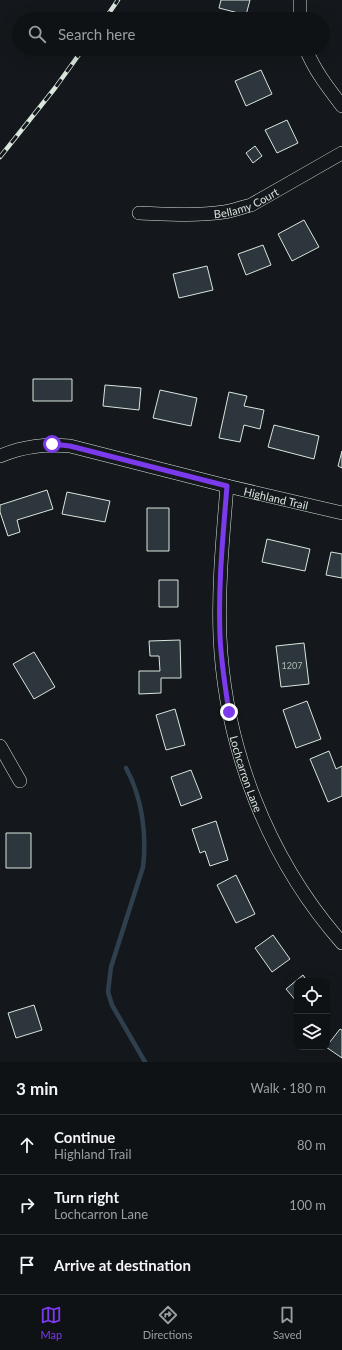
<!DOCTYPE html>
<html lang="en">
<head>
<meta charset="utf-8">
<style>
	body { margin:0; font-family:Lato,sans-serif; background:#1d2022; color:#f1f3f6 }
	.controls { position:absolute; right:12px; bottom:12px; display:grid; overflow:hidden; border-radius:8px; box-shadow:0 4px 16px #0002 }
	.controls button { width:36px; height:36px; display:grid; place-items:center; padding:0; border:0; border-bottom:1px solid #2f3234; background:#0f1215; color:#f1f3f6; font:20px sans-serif }
	.stop { position:absolute; width:12px; height:12px; margin:-9px; border:3px solid #7c3aed; border-radius:50%; background:#fff }
	.stop.end { background:#7c3aed; border-color:#fff; box-shadow:0 1px 4px #0008 }
	.list { margin:0; padding:0; list-style:none }
	h2 { display:flex; justify-content:space-between; align-items:center; height:52px; margin:0; padding:0 16px; font-size:17px }
	h2 small { font-size:13px; font-weight:400; color:#9b9ea0 }
	.list li { display:grid; grid-template-columns:26px 1fr auto; gap:12px; align-items:center; box-sizing:border-box; height:60px; padding:0 16px; border-top:1px solid #2f3234 }
	.list b { display:block; font-size:15px; white-space:nowrap }
	.list p { margin:0; font-size:13px; white-space:nowrap; color:#9b9ea0 }
	.list em { font-size:13px; font-style:normal; color:#9b9ea0 }
	.icon { flex:none; width:22px; height:22px; fill:none; stroke:currentColor; stroke-width:2; stroke-linecap:round; stroke-linejoin:round }
	.map { position:relative; flex:none; width:342px; height:1062px; overflow:hidden }
	.search { position:absolute; background:#0f1215; box-shadow:0 4px 16px #0002; left:12px; right:12px; top:12px; height:44px; display:flex; align-items:center; gap:10px; box-sizing:border-box; padding:0 14px; border-radius:22px; color:#9b9ea0; font-size:15px }
	.sheet { height:232px; background:#0f1215 }
	nav { display:flex; justify-content:space-around; align-items:center; box-sizing:border-box; height:56px; border-top:1px solid #2f3234; background:#0f1215; font-size:11px; color:#9b9ea0 }
	nav a { display:grid; justify-items:center; gap:2px }
	nav .on { color:#7c3aed }
	.map>svg:first-child { display:block }
	.lines { fill:none; stroke-linecap:round; stroke-linejoin:round }
	.stream { stroke:#2f3f4d; stroke-width:4.5 }
	.building { fill:#2c363c; stroke:#d8e6dc }
	.minor-casing { stroke:#d8e6dc; stroke-width:14 }
	.minor { stroke:#14181c; stroke-width:13 }
	.rail-casing { stroke:#d8e6dc; stroke-width:4.5 }
	.rail { stroke:#14181c; stroke-width:3; stroke-dasharray:9; stroke-linecap:butt }
	.route { stroke:#7c3aed; stroke-width:5 }
	.labels { text-anchor:middle; dominant-baseline:central; stroke-width:3; stroke-linejoin:round; paint-order:stroke }
	.number-label { font-size:9px; fill:#adbab4 }
	.street-label { font-size:11px; fill:#d8e6dc; stroke:#14181c }
</style>
</head>
<body>
<div class="map">
<svg width="342" height="1062" viewBox="0 0 342 1062">
	<rect width="100%" height="100%" fill="#14181c"/>
	<g class="lines">
		<!-- stream -->
		<path class="stream" d="M126,768c16,29 21,66 17,99l-32,100 -3,25 4,13 33,57"/>
	</g>
	<!-- building -->
	<path class="building" d="M221,0h29l-4,15 -27,-7z
		M217,49h28v4l-28,2z
		M261,70l11,24 -26,12 -11,-25z
		M287,120l11,23 -21,10 -12,-23z
		M255,146l7,10 -9,7 -7,-10z
		M304,220l15,27 -27,14 -14,-27z
		M263,245l8,20 -25,10 -8,-21z
		M207,266l6,24 -34,8 -6,-24z
		M33,379h39v22h-39z
		M105,385l36,3 -2,22 -36,-4z
		M160,390l37,8 -6,28 -38,-8z
		M229,392l18,4 -3,10 20,4 -4,19 -16,-4 -4,17 -21,-4z
		M274,425l45,11 -5,23 -46,-12z
		M342,451v17l-4,-2z
		M47,490l6,19 -36,11 3,12 -12,4 -8,-24v-7z
		M67,492l43,9 -5,21 -43,-8z
		M147,508h22v43h-22z
		M267,539l43,10 -5,22 -43,-9z
		M331,552l11,2v24l-16,-3z
		M159,580h19v27h-19z
		M180,640l1,38h-20v15l-22,1v-23h21l-1,-15h-9l-1,-15z
		M304,643l5,41 -28,3 -5,-41z
		M34,652l21,35 -21,12 -21,-35z
		M307,701l14,38 -25,9 -13,-38z
		M175,709l10,36 -19,5 -10,-35z
		M329,751l7,18 6,-3v30l-14,6 -18,-43z
		M191,770l11,28 -21,8 -10,-29z
		M216,821l12,39 -18,6 -5,-15 -5,2 -8,-24z
		M6,833h25v35h-25z
		M236,875l19,39 -19,9 -19,-38z
		M273,935l17,24 -18,13 -17,-24z
		M303,975l4,6h-10v21l-11,-13z
		M34,1005l8,25 -26,8 -8,-25z
		M340,1029l2,1v28l-16,-11z"/>
	<g class="lines">
		<defs>
			<g id="minor">
				<path d="M300,0v19"/>
				<path d="M306,49c8,21 23,40 36,57"/>
				<path id="s1" d="M139,213c28,1 57,3 85,-1 9,-1 18,-5 27,-7l91,-52"/>
				<path id="s2" d="M0,456c24,-10 45,-12 70,-10l157,40 115,27"/>
				<path id="s3" d="M227,486c-4,50 -9,100 -7,151 5,111 48,222 122,306"/>
				<path d="M0,746l20,35"/>
			</g>
		</defs>
		<!-- minor casing -->
		<use href="#minor" class="minor-casing"/>
		<!-- minor -->
		<use href="#minor" class="minor"/>
		<defs>
			<path id="rail" d="M105,19l13,-19
				M0,157l55,-69 28,-39"/>
		</defs>
		<!-- rail casing -->
		<use href="#rail" class="rail-casing"/>
		<!-- rail -->
		<use href="#rail" class="rail"/>
	</g>
	<g class="lines">
		<!-- route -->
		<path class="route" d="M52,444l18,2 157,40c-4,50 -9,99 -7,150 1,25 5,50 9,76"/>
	</g>
	<g class="labels">
		<!-- number labels -->
		<g class="number-label">
			<text x="292" y="665">1207</text>
		</g>
		<!-- street labels -->
		<g class="street-label">
			<text stroke="none"><textPath href="#s1" startOffset="109">Bellamy Court</textPath></text>
			<text stroke="none"><textPath href="#s2" startOffset="284">Highland Trail</textPath></text>
			<text stroke="none"><textPath href="#s3" startOffset="291">Lochcarron Lane</textPath></text>
		</g>
	</g>
</svg>
<div class="controls">
<button><svg class="icon" aria-label="locate" viewBox="0 0 24 24"><circle cx="12" cy="12" r="6"/><path d="M12 2v4M12 18v4M2 12h4M18 12h4"/></svg></button>
<button><svg class="icon" aria-label="layers" viewBox="0 0 24 24"><path d="M12 4l9 5-9 5-9-5zM3 14l9 5 9-5"/></svg></button>
</div>
<div class="stop" style="left:52px;top:444px"></div>
<div class="stop end" style="left:229px;top:712px"></div>
<div class="search"><svg class="icon" aria-label="search" viewBox="0 0 24 24"><circle cx="10" cy="10" r="6"/><path d="M15 15l6 6"/></svg>Search here</div>
</div>
<section class="sheet">
<h2>3 min<small>Walk · 180 m</small></h2>
<ul class="list">
<li><svg class="icon" aria-label="ahead" viewBox="0 0 24 24"><path d="M12 20V5M6 11l6-6 6 6"/></svg><div><b>Continue</b><p>Highland Trail</p></div><em>80 m</em></li>
<li><svg class="icon" aria-label="right" viewBox="0 0 24 24"><path d="M7 20v-9h11M14 6l5 5-5 5"/></svg><div><b>Turn right</b><p>Lochcarron Lane</p></div><em>100 m</em></li>
<li><svg class="icon" aria-label="arrive" viewBox="0 0 24 24"><path d="M6 21V4h12l-3 4 3 4H6"/></svg><div><b>Arrive at destination</b></div></li>
</ul>
</section>
<nav>
<a class="on"><svg class="icon" aria-label="map" viewBox="0 0 24 24"><path d="M3 6l6-2 6 2 6-2v14l-6 2-6-2-6 2zM9 4v14M15 6v14"/></svg>Map</a>
<a><svg class="icon" aria-label="directions" viewBox="0 0 24 24"><path d="M12 3l9 9-9 9-9-9zM9 14v-3h6M13 9l2 2-2 2"/></svg>Directions</a>
<a><svg class="icon" aria-label="saved" viewBox="0 0 24 24"><path d="M7 4h10v16l-5-4-5 4z"/></svg>Saved</a>
</nav>
</body>
</html>
